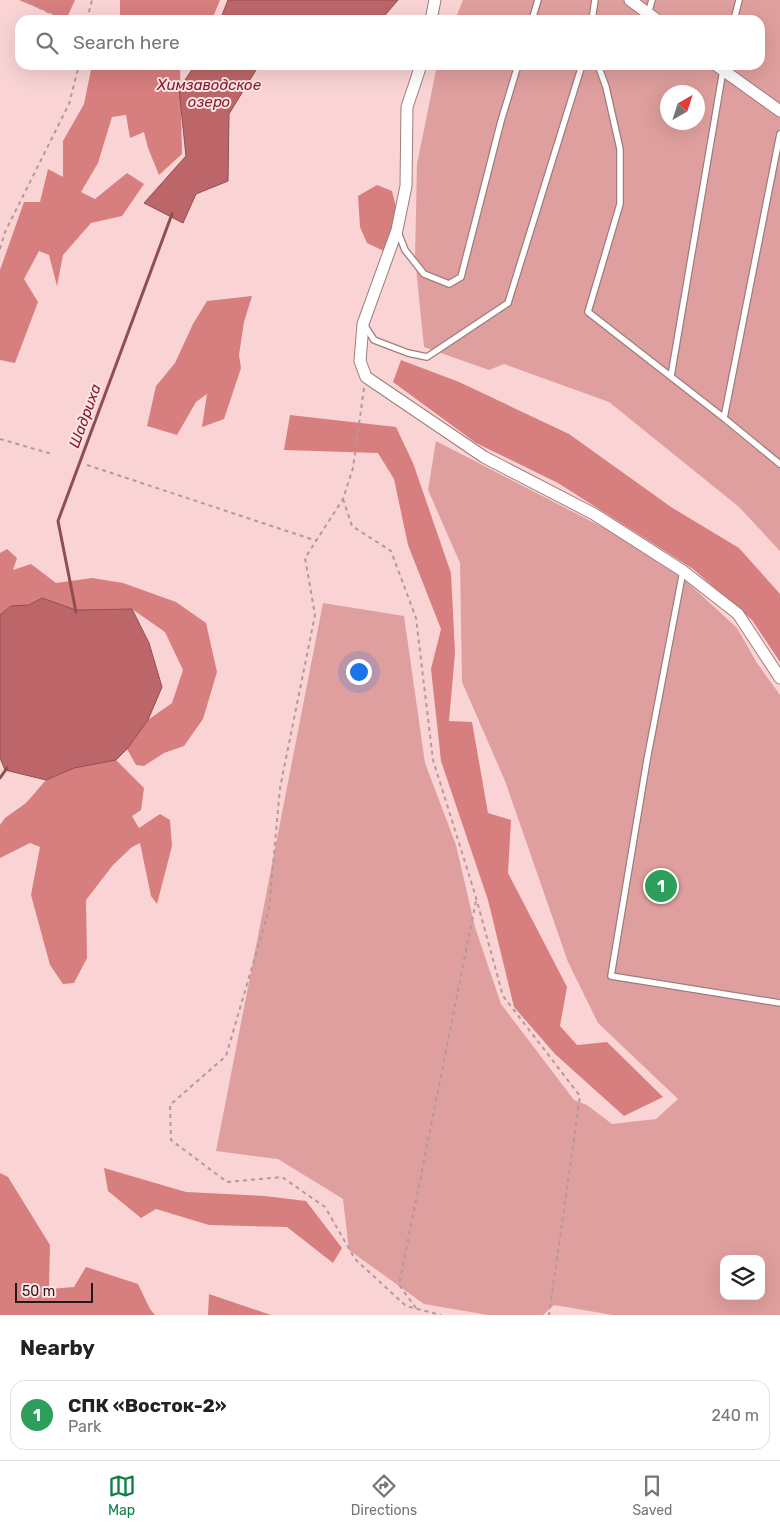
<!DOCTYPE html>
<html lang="en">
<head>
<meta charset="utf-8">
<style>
	body { margin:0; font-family:Rubik,sans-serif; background:#f2f2f2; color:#222 }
	.controls { position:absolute; right:15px; bottom:15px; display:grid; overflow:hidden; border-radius:10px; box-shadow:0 5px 20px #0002 }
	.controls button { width:45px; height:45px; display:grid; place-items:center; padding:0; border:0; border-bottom:1px solid #e0e0e0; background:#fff; color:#222; font:25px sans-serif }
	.compass { position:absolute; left:660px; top:85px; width:45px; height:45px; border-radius:50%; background:#fff; box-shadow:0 5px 20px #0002; rotate:39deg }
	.scale { position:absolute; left:15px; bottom:12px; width:78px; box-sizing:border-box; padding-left:5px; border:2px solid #251818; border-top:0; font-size:14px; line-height:18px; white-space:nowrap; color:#251818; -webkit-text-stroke:4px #fde6e5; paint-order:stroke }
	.you { position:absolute; left:358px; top:671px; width:18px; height:18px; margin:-12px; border:4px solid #fff; border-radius:50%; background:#1a73e8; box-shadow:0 0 0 8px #1a73e833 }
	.badge { display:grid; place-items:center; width:32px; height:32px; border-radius:50%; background:#0b8043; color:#fff; font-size:16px; font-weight:700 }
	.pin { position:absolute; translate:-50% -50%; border:2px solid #fff; box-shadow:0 1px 5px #0006 }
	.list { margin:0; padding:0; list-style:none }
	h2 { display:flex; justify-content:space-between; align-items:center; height:65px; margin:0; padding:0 20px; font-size:21px }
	h2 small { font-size:16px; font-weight:400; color:#767676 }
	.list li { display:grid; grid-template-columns:32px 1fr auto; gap:15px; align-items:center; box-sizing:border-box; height:70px; margin:0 10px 10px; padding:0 10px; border:1px solid #e0e0e0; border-radius:15px }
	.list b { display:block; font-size:19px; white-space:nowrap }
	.list p { margin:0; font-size:16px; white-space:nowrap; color:#767676 }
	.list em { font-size:16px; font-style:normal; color:#767676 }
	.icon { flex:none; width:28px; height:28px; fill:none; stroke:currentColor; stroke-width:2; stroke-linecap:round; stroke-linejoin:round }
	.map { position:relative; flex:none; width:780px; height:1315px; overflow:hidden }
	.search { position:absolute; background:#fff; box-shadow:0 5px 20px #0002; left:15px; right:15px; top:15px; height:55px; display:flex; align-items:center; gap:12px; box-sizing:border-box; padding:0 18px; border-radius:15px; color:#767676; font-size:19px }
	.sheet { height:145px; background:#fff }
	nav { display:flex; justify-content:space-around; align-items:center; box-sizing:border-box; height:70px; border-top:1px solid #e0e0e0; background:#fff; font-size:14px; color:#767676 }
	nav a { display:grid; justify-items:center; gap:2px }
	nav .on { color:#0b8043 }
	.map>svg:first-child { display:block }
	.green { fill:#df9f9e; fill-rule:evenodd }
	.forest { fill:#d77e7f }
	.water { fill:#bd6669; stroke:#8f4f51 }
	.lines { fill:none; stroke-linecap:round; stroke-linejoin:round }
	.stream { stroke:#8f4f51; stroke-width:3 }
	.service-casing { stroke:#9e7d7c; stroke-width:8 }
	.minor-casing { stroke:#9e7d7c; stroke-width:13 }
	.path { stroke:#b69898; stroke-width:2; stroke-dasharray:4 4; stroke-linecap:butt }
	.service { stroke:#fff; stroke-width:5.5 }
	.minor { stroke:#fff; stroke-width:11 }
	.labels { text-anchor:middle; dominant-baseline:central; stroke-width:4; stroke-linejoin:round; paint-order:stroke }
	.water-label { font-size:15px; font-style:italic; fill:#881e2b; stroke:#fde6e5 }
</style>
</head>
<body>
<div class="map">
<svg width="780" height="1315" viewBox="0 0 780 1315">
	<rect width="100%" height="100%" fill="#fad4d4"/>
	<!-- green -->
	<path class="green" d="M463,0h317v551l-41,-44 -130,-105 -105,-38 -15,6 -65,-23 -9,-89 2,-94 20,-99h323v-45h-305zM668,92h30v30h-30z
		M436,441l178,92 72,48 51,47 20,35 23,32v620h-167l-59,-10 -11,10h-55l-64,-11 -75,-54 -6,-51 -65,-40 -62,-8 107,-548 81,13 21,147 31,82 19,82 26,77 73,96 13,5 25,19 44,-5 22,-20 -80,-76 -30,-61 -63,-181 -43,-99 -2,-119 -32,-73zM724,1259h37v37h-37z"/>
	<!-- forest -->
	<path class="forest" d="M19,0h56l-9,20z
		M120,0h100l-7,17 -4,3h-89z
		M92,65h88l2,89 -23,21 -11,-27 -4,-16 -14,6 -4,-23 -14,2 -14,46 -17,29 14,7 32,-26 17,11 -22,32 -31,7 -28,32 -6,31 -8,-31 -10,-4 -15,28 14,23 -23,61 -15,-3v-90l24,-68h16l8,-33 15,8v-36l21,-37z
		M377,185l15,6 5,20 -11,41 -19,-9 -7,-16 -2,-31z
		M252,296l-8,26 -5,33 2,13 -17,51 -22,8 5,-33 -11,8 -19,33 -30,-9 9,-40 19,-23 18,-39 14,-23z
		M401,360l58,22 110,52 102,73 68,41 41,46v68l-28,-42 -59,-51 -135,-86 -82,-40 -83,-61z
		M290,415l106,12 17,36 38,110 4,80 -6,68 23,1 16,91 23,7 -3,53 59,114 -7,39 17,19 30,-3 56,55 -39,19 -69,-62 -41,-47 -26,-107 -47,-139 -10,-92 10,-40 -33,-84 -14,-66 -16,-26 -94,-3z
		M7,549l10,9 -4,12 18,-6 25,19 36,-5 31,5 53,19 30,21 11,49 -14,47 -19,27 -20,7 -20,13 -8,-1 -9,-16 21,-29 24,-17 11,-33 -18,-38 -33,-23 -56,1 -34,-12 -13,7 -18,1 -11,9v-62z
		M116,760l28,28 -3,22 -9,6 7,12 21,-14 10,6 2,26 -15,58 -6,-8 -11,-53 -8,4 -19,18 -27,35 1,58 -13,25 -11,1 -13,-19 -19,-70 9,-48 -10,-4 -30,15v-33l5,-7 21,-15 20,-23 28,-12z
		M104,1168l82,24 79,4 41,5 36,47 -9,15 -46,-36 -78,-2 -53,-16 -15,9 -33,-27z
		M0,1173l8,4 42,68 -1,44 25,-2 12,-20 52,17 12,25 5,6h-155z
		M209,1294l62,21h-63z"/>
	<!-- water -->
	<path class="water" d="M228,0h170l-17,20h-161z
		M195,65h64l-30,49 -1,67 -32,13 -13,29 -39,-20 42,-47 -7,-67z
		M42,598l34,12 56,-1 17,34 13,44 -14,33 -21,29 -11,11 -42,8 -28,12 -41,-10 -5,-12v-143l11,-9 18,-1z"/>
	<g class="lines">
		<!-- stream -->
		<path class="stream" d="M76,612l-18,-91 114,-307
			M0,778l7,-10"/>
		<defs>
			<path id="service" d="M648,14l4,-14
				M532,20l6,-20
				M592,20l3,-20
				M734,20l5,-20
				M598,65l8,22 14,62v55l-32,108 136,106 56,46
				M398,232l7,18 19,24 25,10 12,-7 40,-156 17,-56
				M365,326l9,14 34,13 19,4 81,-54 74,-238
				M671,376l52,-306
				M724,418l56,-284
				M683,571l-36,189 -36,216 169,27"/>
			<path id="minor" d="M630,0l27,20
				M431,20l4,-20
				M421,65l-14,42 -1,79 -9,44 -34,94 -3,37 6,16 118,80 110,57 89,57 55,43 42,64
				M716,65l64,46"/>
		</defs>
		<!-- service casing -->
		<use href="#service" class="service-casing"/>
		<!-- minor casing -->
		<use href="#minor" class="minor-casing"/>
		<!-- path -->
		<path class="path" d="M24,0l39,20
			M78,20l9,-3
			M87,20l5,-20
			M0,249l5,-17 64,-128 10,-39
			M364,388l-11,80 -10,31 -38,59 10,57 -35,173 -11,121 -43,147 -56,49 1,35 56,42 55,-5 43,30 30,52 51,47 35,9
			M0,439l52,15
			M87,465l230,76
			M343,499l9,27 39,25 25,67 17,142 42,134 28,102 77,100 -31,219
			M416,1308l-17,-23 77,-384"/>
		<!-- service -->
		<use href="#service" class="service"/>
		<!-- minor -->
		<use href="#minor" class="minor"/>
	</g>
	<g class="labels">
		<!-- water labels -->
		<g class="water-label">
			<text x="209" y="85">Химзаводское<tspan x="209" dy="17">озеро</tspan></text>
			<text transform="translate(85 416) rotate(-70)">Шадриха</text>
		</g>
	</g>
</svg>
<div class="controls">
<button><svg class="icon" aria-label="layers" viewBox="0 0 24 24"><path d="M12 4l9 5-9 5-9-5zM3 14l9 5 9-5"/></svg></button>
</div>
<svg class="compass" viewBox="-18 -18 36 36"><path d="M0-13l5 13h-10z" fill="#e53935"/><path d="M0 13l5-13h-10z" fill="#767676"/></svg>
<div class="scale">50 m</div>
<div class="you"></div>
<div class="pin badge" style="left:661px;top:886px;background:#2e9e5b">1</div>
<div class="search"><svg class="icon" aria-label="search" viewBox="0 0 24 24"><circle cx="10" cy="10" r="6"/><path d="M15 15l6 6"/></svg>Search here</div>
</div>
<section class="sheet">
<h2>Nearby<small></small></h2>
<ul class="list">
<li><span class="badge" style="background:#2e9e5b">1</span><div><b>СПК «Восток-2»</b><p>Park</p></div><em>240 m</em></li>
</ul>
</section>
<nav>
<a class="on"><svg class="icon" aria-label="map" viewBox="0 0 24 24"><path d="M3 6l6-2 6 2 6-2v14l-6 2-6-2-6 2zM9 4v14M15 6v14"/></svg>Map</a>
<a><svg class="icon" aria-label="directions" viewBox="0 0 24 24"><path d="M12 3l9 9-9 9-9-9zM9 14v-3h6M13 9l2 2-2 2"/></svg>Directions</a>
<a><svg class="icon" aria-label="saved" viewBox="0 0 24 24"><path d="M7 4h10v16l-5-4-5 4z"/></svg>Saved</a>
</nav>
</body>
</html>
